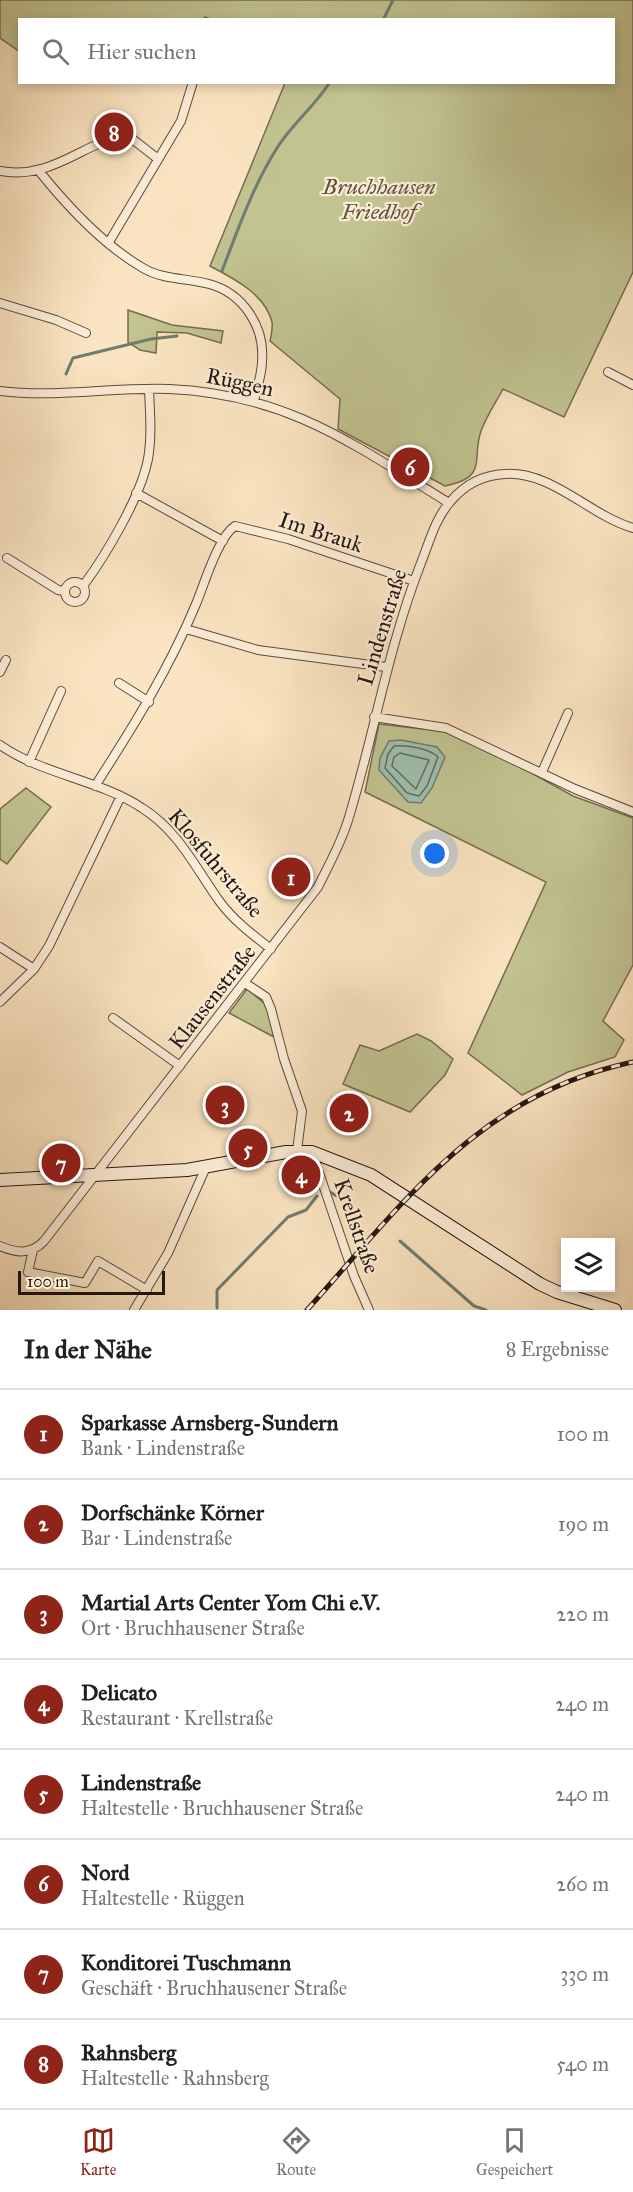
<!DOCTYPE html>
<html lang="de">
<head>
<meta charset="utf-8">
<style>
	body { margin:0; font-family:"IM FELL Great Primer",serif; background:#f2f2f2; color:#202124 }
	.controls { position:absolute; right:18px; bottom:18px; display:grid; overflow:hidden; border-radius:0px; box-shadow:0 3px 9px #0003 }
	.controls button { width:54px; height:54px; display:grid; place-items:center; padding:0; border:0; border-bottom:2px solid #e0e0e0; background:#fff; color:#202124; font:30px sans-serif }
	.scale { position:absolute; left:18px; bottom:15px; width:147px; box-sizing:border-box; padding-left:6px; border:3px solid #271710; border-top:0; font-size:16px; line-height:21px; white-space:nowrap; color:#271710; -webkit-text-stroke:4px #fcedd7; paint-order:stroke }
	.you { position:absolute; left:435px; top:854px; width:21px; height:21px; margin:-15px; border:4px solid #fff; border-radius:50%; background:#1a73e8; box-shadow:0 0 0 9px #1a73e833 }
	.badge { display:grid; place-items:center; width:39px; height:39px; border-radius:50%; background:#8f2418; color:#fff; font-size:20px; font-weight:700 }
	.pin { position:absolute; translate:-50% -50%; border:3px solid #fff; box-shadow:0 2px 6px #0006 }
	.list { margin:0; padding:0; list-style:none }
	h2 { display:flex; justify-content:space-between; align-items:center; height:78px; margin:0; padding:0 24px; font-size:26px }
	h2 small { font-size:20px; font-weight:400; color:#757577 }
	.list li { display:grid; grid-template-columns:39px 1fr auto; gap:18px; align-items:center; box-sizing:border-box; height:90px; padding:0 24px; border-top:2px solid #e0e0e0 }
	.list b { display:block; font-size:22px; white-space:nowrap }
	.list p { margin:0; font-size:20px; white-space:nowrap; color:#757577 }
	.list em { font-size:20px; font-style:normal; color:#757577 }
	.icon { flex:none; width:33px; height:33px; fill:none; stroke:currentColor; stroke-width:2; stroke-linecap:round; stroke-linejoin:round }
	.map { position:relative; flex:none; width:633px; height:1310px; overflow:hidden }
	.search { position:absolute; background:#fff; box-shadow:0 3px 9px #0003; left:18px; right:18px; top:18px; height:66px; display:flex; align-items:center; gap:15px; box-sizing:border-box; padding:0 21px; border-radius:0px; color:#757577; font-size:22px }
	.sheet { height:798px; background:#fff }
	nav { display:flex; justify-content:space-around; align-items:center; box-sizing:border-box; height:84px; border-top:2px solid #e0e0e0; background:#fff; font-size:16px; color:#757577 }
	nav a { display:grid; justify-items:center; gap:3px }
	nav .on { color:#8f2418 }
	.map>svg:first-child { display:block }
	.green { fill:#c1c391; stroke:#746d50; stroke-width:1.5 }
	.water { fill:#9fbfae; stroke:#6f7c6f; stroke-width:1.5 }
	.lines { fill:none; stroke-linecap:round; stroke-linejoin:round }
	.shore { stroke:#636b5f; stroke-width:1.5 }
	.stream { stroke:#6f7c6f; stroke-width:3 }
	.street-casing { stroke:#5c4a3c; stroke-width:10 }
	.secondary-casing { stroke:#271710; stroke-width:14 }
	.street { stroke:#fcedd7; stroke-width:8 }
	.secondary { stroke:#fcedd7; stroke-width:12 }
	.rail-casing { stroke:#271710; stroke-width:5 }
	.rail { stroke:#fcedd7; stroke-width:3; stroke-dasharray:9; stroke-linecap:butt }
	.labels { text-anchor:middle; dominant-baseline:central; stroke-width:4.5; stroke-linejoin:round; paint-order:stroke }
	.park-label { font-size:22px; font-style:italic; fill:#5d533d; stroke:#fcedd7 }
	.street-label { font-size:22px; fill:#271710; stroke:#fcedd7 }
</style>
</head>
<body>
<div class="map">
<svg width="633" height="1310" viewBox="0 0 633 1310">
	<rect width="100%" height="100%" fill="#fae4c1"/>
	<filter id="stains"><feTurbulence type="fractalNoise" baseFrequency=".00333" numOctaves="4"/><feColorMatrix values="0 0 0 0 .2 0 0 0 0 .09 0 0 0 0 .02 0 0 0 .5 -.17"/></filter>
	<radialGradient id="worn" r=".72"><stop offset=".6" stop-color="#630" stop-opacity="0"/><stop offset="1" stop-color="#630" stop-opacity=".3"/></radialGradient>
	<!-- green -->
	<path class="green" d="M0,0h633v272l-69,145 -61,-28c-7,13 -17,28 -22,42 -10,29 8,46 -36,55l-107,-57 2,-30 -70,-58c1,-5 3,-13 2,-19 -7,-28 -39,-44 -62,-56l75,-183 329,-1v-62h-401l-8,-3 -2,3h-183l-1,31 -19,-13z
		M128,310l44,15 51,6 -2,12 -34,-10 -30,-1 -1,21 -16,-3 -12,-8z
		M379,724l80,9 114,63 60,22v147l-30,56 21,19 -9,17 -47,15 -46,23 -54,-42 78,-171 -181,-90z
		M26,788l25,19 -44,57 -7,-5v-50z
		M247,989l22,18 5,30 -45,-24z
		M417,1034l14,7 22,18 -8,16 -35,37 -67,-28 17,-39 19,6z"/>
	<!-- water -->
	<path class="water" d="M401,740l36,7 8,10 -13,31 -11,15 -13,-1 -29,-32 1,-12 9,-17z"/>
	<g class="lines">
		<!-- shore -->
		<path class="shore" d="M394,746c12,-1 35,2 44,11l-11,29 -8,10 -12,-3 -22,-25 3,-14z
			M400,753l29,7 -13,29 -24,-23 2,-9z"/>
		<!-- stream -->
		<path class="stream" d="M383,20l10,-20
			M222,271c16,-42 31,-85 55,-123 15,-24 38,-42 53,-66
			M66,374l7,-16 78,-19 26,-3
			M330,1192l10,6
			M400,1241l74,65 12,4
			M217,1308v-18l71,-73 18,-7 11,-14"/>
		<defs>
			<path id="street" d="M0,171c51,9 80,-26 126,-37l32,25
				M39,171c29,36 64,74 104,97 20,12 44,10 66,16 34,9 56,43 53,77 0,13 -5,27 -8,40
				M109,242l72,-121 12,-39
				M0,303l56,17 30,13
				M608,372l25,13
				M0,391c57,7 112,-4 169,-2 118,5 184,55 280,114
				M136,493l87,48
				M7,558l51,32 6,1
				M65 592a10 10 0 1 1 20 0a10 10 0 1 1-20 0Z
				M83,586c23,-31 58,-90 65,-127 4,-23 2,-46 1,-69
				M186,629l72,21 128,17
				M0,672l6,-12
				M119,683l30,19
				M374,717l72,11 129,61 58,23
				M0,745c43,30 98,34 142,63 37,23 54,61 78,94 14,19 33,33 51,47
				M29,762l32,-71
				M542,772l26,-59
				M95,786c38,-59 74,-117 101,-182 8,-19 22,-67 39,-78l53,13 126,42
				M0,947l34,22
				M245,983l21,14 5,12 13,50 18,52 -5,40
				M0,1002l34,-33 15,-23 72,-150
				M113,1018l67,48
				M312,1152l42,124 15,34
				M0,1246c16,7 31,9 44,-5l274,-354c11,-23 24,-45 31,-70 26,-86 39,-169 72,-254 8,-20 14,-44 29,-61 14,-17 33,-27 55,-28 47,-3 84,41 128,54
				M33,1250l-5,22 57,11 13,-22 49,29
				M134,1310l34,-57 38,-86"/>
			<path id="secondary" d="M0,1180l187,-10 99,-18h26l59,23 169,109 17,8 58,18"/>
		</defs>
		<!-- street casing -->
		<use href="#street" class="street-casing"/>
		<!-- secondary casing -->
		<use href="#secondary" class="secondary-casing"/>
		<!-- street -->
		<use href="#street" class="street"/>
		<!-- secondary -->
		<use href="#secondary" class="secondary"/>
		<defs>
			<path id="rail" d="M307,1310c98,-109 173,-216 326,-248"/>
		</defs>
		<!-- rail casing -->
		<use href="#rail" class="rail-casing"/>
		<!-- rail -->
		<use href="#rail" class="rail"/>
	</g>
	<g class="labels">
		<!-- park labels -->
		<g class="park-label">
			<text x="379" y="186">Bruchhausen<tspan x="379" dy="25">Friedhof</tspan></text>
		</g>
		<!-- street labels -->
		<g class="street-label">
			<text transform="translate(240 382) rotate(12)">Rüggen</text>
			<text transform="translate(321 532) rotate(18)">Im Brauk</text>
			<text transform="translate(382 627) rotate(-73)">Lindenstraße</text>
			<text transform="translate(216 863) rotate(50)">Klosfuhrstraße</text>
			<text transform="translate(212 997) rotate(-52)">Klausenstraße</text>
			<text transform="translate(357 1226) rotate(71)">Krellstraße</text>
		</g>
	</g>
	<rect width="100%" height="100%" filter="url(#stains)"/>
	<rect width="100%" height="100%" fill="url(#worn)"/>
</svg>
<div class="controls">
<button><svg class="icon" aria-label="layers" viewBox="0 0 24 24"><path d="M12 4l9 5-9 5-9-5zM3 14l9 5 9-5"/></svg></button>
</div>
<div class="scale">100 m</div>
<div class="you"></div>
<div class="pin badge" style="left:291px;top:877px">1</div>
<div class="pin badge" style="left:349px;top:1113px">2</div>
<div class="pin badge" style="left:225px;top:1105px">3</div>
<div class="pin badge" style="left:301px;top:1175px">4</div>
<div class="pin badge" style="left:248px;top:1148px">5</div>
<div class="pin badge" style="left:410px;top:467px">6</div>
<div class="pin badge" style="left:61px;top:1163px">7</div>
<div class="pin badge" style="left:114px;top:132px">8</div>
<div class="search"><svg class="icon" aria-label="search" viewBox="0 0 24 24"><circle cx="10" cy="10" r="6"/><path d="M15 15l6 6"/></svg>Hier suchen</div>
</div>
<section class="sheet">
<h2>In der Nähe<small>8 Ergebnisse</small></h2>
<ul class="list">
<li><span class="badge">1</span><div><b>Sparkasse Arnsberg-Sundern</b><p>Bank · Lindenstraße</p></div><em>100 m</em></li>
<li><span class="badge">2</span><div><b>Dorfschänke Körner</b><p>Bar · Lindenstraße</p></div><em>190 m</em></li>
<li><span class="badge">3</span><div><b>Martial Arts Center Yom Chi e.V.</b><p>Ort · Bruchhausener Straße</p></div><em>220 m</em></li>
<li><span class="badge">4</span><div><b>Delicato</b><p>Restaurant · Krellstraße</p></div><em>240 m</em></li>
<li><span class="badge">5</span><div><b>Lindenstraße</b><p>Haltestelle · Bruchhausener Straße</p></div><em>240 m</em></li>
<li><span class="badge">6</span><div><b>Nord</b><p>Haltestelle · Rüggen</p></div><em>260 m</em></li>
<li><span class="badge">7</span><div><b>Konditorei Tuschmann</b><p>Geschäft · Bruchhausener Straße</p></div><em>330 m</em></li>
<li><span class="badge">8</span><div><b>Rahnsberg</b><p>Haltestelle · Rahnsberg</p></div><em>540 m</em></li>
</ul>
</section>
<nav>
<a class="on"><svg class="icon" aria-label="map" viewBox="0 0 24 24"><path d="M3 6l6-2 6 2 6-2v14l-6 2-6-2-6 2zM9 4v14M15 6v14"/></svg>Karte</a>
<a><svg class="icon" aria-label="directions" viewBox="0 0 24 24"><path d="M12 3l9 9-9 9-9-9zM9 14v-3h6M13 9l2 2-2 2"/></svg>Route</a>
<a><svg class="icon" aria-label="saved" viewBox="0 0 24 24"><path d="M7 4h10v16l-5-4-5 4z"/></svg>Gespeichert</a>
</nav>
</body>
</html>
